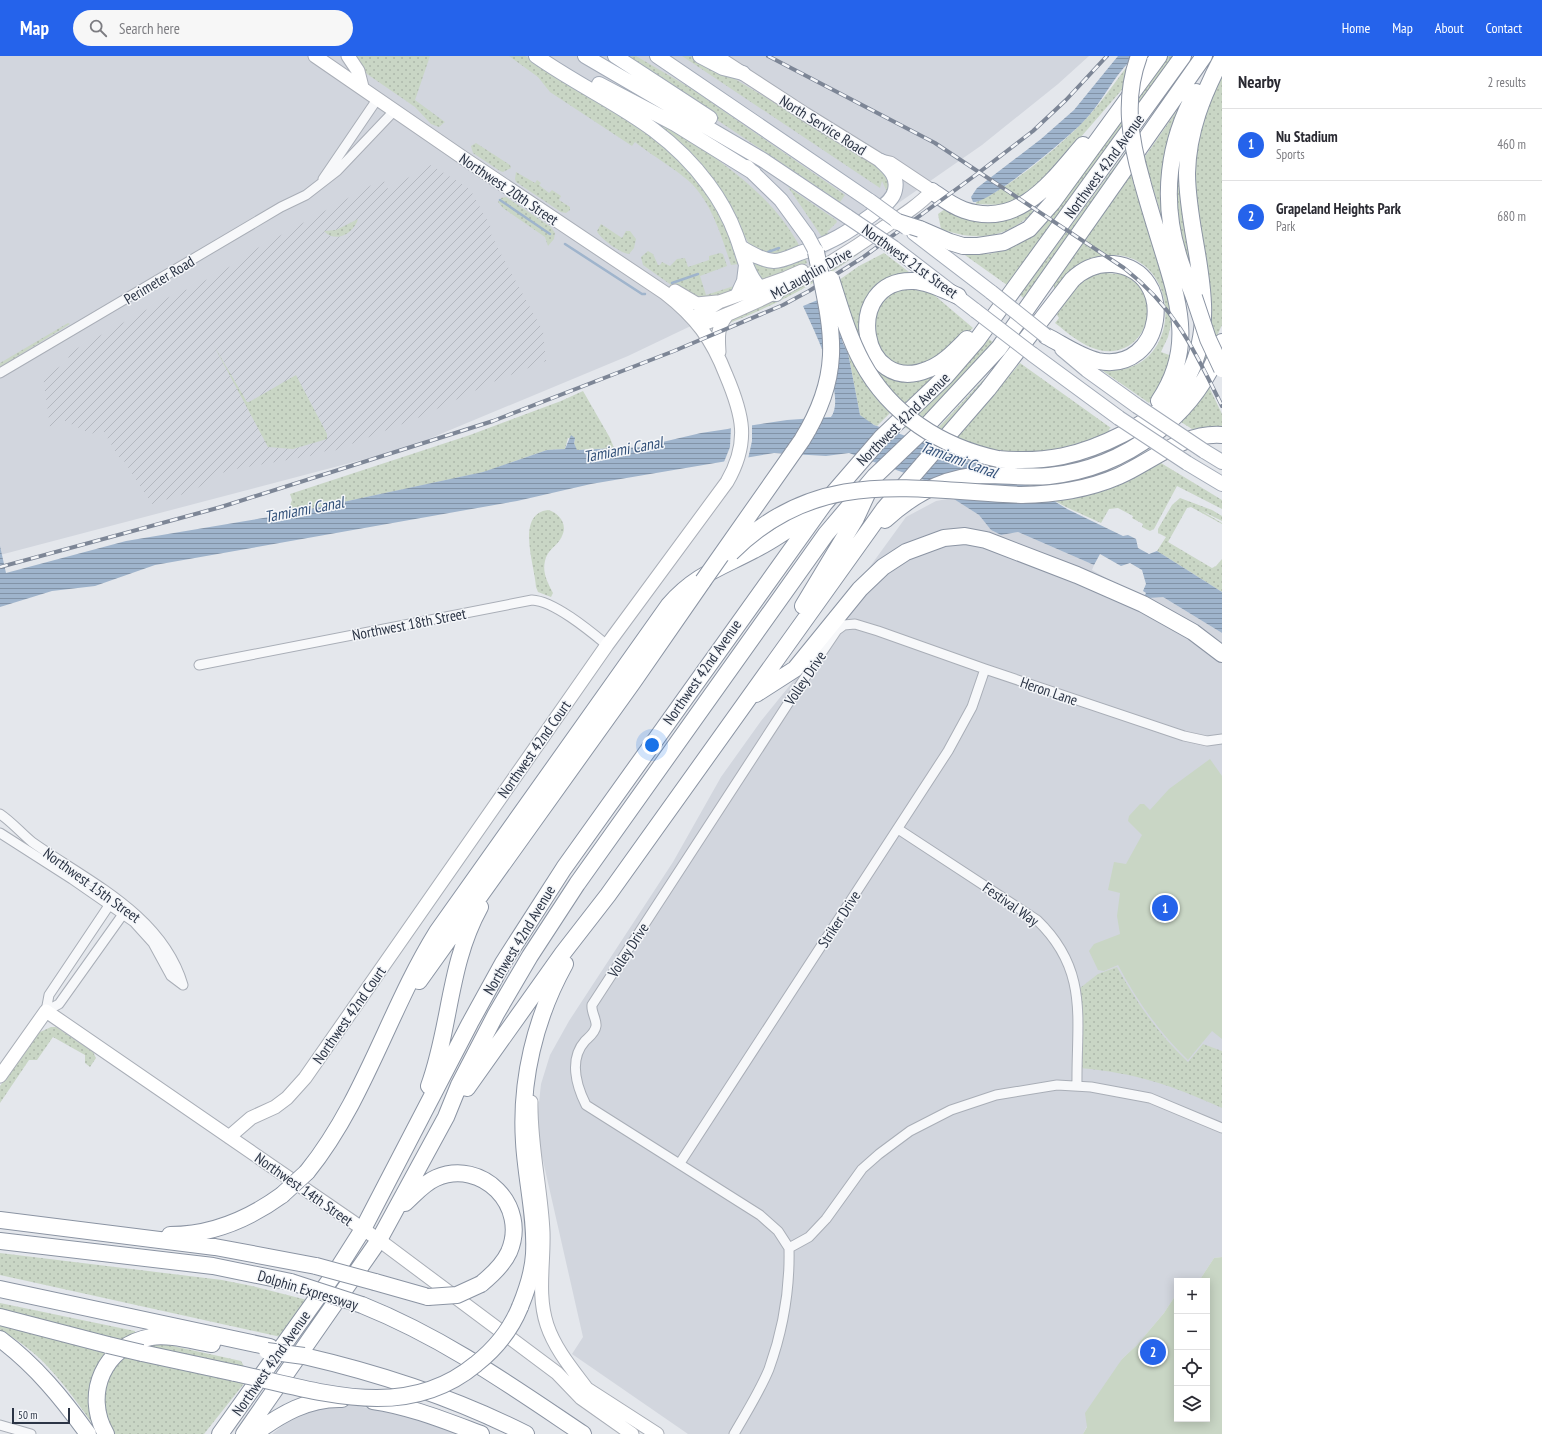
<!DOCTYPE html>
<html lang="en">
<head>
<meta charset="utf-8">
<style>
	body { margin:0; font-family:"PT Sans Narrow",sans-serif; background:#f7f7f7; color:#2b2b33 }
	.controls { position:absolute; right:12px; bottom:12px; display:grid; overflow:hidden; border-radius:0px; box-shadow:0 2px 10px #0003 }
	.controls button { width:36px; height:36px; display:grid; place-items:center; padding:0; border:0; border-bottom:1px solid #e1e1e2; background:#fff; color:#2b2b33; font:20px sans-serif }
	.scale { position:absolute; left:12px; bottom:10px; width:58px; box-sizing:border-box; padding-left:4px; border:2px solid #2b3445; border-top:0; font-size:11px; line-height:14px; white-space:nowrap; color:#2b3445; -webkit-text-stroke:3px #f4f6f9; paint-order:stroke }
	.you { position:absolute; left:652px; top:689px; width:14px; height:14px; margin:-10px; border:3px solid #fff; border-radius:50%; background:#1a73e8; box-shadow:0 0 0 6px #1a73e833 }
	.badge { display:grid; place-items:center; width:26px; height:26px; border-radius:50%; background:#2563eb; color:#fff; font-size:13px; font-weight:700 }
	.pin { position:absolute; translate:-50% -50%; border:2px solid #fff; box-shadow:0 1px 4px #0006 }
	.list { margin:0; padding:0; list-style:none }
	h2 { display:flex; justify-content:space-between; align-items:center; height:52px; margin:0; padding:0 16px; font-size:17px }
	h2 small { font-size:13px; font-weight:400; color:#7c7c81 }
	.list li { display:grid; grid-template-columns:26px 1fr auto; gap:12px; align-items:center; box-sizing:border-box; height:72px; padding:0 16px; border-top:1px solid #e1e1e2 }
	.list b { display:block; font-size:15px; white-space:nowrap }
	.list p { margin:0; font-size:13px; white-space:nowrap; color:#7c7c81 }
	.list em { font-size:13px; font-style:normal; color:#7c7c81 }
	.icon { flex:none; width:22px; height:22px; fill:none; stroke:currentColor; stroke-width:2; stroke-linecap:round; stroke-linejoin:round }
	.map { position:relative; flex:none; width:1222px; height:1378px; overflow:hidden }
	header { display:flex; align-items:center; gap:24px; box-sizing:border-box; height:56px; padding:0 20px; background:#2563eb; color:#fff }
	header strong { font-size:19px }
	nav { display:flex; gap:22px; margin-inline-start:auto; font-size:14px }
	.search { width:280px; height:36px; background:#f7f7f7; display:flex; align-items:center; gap:10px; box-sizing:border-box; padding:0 14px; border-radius:22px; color:#7c7c81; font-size:15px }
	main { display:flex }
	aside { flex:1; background:#fff }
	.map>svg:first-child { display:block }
	.built { fill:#d2d6de }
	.industrial { fill:url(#industrial-furrows) }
	.grass { fill:url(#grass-dots) }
	.park { fill:#c9d6c5 }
	.water { fill:url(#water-rules) }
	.pier { fill:#e4e7ec }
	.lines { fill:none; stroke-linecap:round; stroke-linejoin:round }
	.stream { stroke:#9fb4cc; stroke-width:2.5 }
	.street-casing { stroke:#a9aeb7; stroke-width:11 }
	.secondary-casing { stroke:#a9aeb7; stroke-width:15 }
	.primary-casing { stroke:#a3abb8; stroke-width:16 }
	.highway-casing { stroke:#8b94a3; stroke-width:18 }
	.street { stroke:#f7f8fa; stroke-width:9 }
	.secondary { stroke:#fff; stroke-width:13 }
	.primary { stroke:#fff; stroke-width:14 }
	.highway { stroke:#fff; stroke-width:16 }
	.rail-casing { stroke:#7d8696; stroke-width:4 }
	.rail { stroke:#f4f6f9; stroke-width:2.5; stroke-dasharray:8; stroke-linecap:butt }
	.primary-bridge-casing { stroke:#a3abb8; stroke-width:16; stroke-linecap:butt }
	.highway-bridge-casing { stroke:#8b94a3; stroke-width:18; stroke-linecap:butt }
	.primary-bridge { stroke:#fff; stroke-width:14 }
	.highway-bridge { stroke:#fff; stroke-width:16 }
	.labels { text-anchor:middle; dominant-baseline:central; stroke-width:3; stroke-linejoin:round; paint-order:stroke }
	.street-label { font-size:15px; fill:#2b3445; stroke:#f4f6f9 }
	.water-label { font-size:16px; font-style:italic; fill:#34527a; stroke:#f4f6f9 }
</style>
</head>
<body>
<header>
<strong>Map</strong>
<div class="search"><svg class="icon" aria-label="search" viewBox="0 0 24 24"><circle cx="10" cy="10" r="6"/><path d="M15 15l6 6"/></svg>Search here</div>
<nav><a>Home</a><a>Map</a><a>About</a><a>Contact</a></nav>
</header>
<main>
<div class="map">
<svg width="1222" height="1378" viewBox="0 0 1222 1378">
	<defs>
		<pattern id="industrial-furrows" width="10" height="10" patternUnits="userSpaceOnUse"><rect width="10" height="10" fill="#d2d6de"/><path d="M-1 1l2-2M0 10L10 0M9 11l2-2" fill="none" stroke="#b4b8c0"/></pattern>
		<pattern id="grass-dots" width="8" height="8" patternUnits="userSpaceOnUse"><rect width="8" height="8" fill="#c9d6c5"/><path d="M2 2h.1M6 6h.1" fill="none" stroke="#adb8ab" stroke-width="1.8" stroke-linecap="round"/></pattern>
		<pattern id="water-rules" width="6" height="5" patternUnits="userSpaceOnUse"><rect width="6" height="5" fill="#9fb4cc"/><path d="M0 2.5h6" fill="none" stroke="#8293a7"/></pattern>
	</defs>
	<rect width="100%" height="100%" fill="#e4e7ec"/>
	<!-- built -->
	<path class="built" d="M0,0h1089l-31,28 -76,61 -193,134 -161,77 -221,92 -407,107z
		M953,442l26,17 12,15 10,5 17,-3 76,33 -2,5 51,29 16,-3 4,1 59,36v624l-8,1 -15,23h-22v12l-13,20 -27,32 -15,14 -39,75h-395l-116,-80 11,-17 -44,-194 -2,-22 4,-37 9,-29 19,-34 104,-159 48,-85 40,-56 34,-42 13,-27 98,-135 30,-16z
		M333,1349h20l77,17 27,12h-185l19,-15 17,-7z"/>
	<!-- industrial -->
	<path class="industrial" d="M431,109l39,24 22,40 -1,5 11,22 41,75 3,30 -53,21 -73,35 -89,35 -2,-2 -19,6 -80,14 -13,5 -24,16 -41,13 -28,-43 -2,1 -20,-33 -11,5 -28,-14 -13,7 -7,-51 27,-15 -3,-7 113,-63 10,-2 48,-27 5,-6 136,-75h5l4,8z"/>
	<!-- grass -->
	<path class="grass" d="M353,0h77l-15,44 30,22 -6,5 -8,-3 -16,-17 -48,-33z
		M509,0h16l118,73 26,20 31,31 26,41 17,53 -8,16 -22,9 -25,-2 -45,-32 -2,-8 7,-6 5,3 5,11h2l2,-3 8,4 7,-7 8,-1 3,9 21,-7v-4l11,-3 3,1 4,12 -27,10 6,19 28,-9 7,-12 -3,-10 -7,1c-9,-27 -18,-59 -39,-81 -13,-13 -41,-29 -57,-42l-3,4 -82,-54 -12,-15z
		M621,0h15l56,33 153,106 -5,7z
		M682,0h11l42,23 140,84 14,12 -1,19 -6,-13 -2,7z
		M1167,0h7l-167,229 -45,-32 27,1 15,-4 78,-76z
		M1132,4l8,9 -100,115 -23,16 -16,5 -25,-1v-2c32,-13 83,-55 107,-80 18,-18 33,-42 49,-62z
		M1222,7v262l-22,48 -17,20 16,-26 -7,-219z
		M1171,34l-145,210 -6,-5z
		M629,50c62,34 139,78 172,143l-28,7 -23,-10 -21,-39z
		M1178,53l2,2 -14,110h-3l-19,-63z
		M1193,61l6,178 -19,-55 -6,-61z
		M476,87l34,22 1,3 -8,4 -3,-1 -27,-18 -2,-7z
		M516,116l19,11 2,-3 4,3 -2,2 10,8 3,-3 9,6 -2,4 11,7v3l-4,3 -5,-1 -45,-30 -1,-3z
		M1131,118l39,127 1,23 -3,13 -7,15 11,4c-3,15 -12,34 -23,47l-46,-32 2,-3c6,1 13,2 19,1 61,-13 53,-116 -13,-114 -12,1 -23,3 -32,10 -9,7 -17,18 -25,26v-8z
		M788,131l48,33 1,2 -10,10 5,2 -8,6z
		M506,141l45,30 4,6 -1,6 -6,7 -3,-9 -42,-29 -5,-6 3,-4z
		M1028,151l6,5c-28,26 -57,30 -93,17l-3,-15 7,-5z
		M358,163c-4,14 -22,25 -34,12l12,-1z
		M601,168l21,14 4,-7h4l6,8 -2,9 -5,6c-7,0 -30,-16 -32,-23z
		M869,187l3,1c-45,34 -93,60 -145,80l-2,-2z
		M884,197l25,19 -3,4 -30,16 -1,70 63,11 -26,24 -9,7c-8,-9 -16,-17 -23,-26 -21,-29 -30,-64 -41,-98l20,-14z
		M805,201l2,6 -14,8 -33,10 -8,-21z
		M1103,216c6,3 18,0 26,5 38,21 15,84 -30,73 -17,-4 -31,-17 -44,-27l4,-5 -2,-3c11,-20 23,-37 46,-43z
		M921,232l12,6 40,34 -38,34 -32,6 -21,-13 -10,-30c13,-31 14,-35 49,-37z
		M68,267l2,1 -70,43v-4z
		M987,282l6,4c-26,30 -53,61 -83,88l-6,-3z
		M213,288l34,58h2l47,-27 31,59v5l-34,10 -25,-2z
		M848,297l19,32 23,28 -13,13 -9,-4 -8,-7z
		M1020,307l91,65 -2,1 1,3c-54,22 -98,28 -154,7z
		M985,322l3,2 -45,53 -6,-4z
		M1209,331l13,27v12l-30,3 -11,-7z
		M583,335l27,47 4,10 -38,2 -2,-7 1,-5h-7l-3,11 -18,1 -63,22 -197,42 5,-14 -2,-6 180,-59 91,-34z
		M1161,407l61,37v9l-45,-23 -23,43 -4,2 -8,-4 1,-3 -11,-6 1,-2 -15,-8 -9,1 -8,14 -35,-16 -11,-6 58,-14z
		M1180,442l32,12 10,6v5l-22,-11 22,13v1l-31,-17 -4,1 -19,34 44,26 4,-2 6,-7v33l-65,-41 9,-14 -8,-4v-4l14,-24z
		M548,454c11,3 20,14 14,26 -4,10 -15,13 -17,25 -3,12 3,22 8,32l-2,4 -13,-5 -2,-5c-1,-21 -21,-73 12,-77z
		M1117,911c20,36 41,67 71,95l15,-18 19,7v57c-51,-23 -86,-35 -142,-40v-80l18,-14z
		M51,971h5l37,25 3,6 -6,9 -5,-4v-8l-32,-18 -16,23h-8l-29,43v-17l38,-53z
		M0,1197l222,27 30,6 55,14 -26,37 -281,-62z
		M0,1247l135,28v5l-14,7 -121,-32z
		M0,1266l111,29 -7,8 -4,75c-28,-38 -56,-83 -100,-103z
		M164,1288l77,17 5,9v11l-42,53h-93l-7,-31v-16l14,-26 31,-16z"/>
	<!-- park -->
	<path class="park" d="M1210,703l12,17v263l-10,-8 -24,29c-29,-28 -51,-59 -70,-95l-14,6 -6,-1 -9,-19 5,-7 26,-10 -3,-18 3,-23 -12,-3 6,-28 12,2 16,-29 -14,-14 1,-5 11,-12h4l6,6 19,-21z
		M1222,1201v177h-139l4,-7 -2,-14 37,-54 15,-14 27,-32 13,-20v126h30v-138h-8l15,-23z"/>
	<!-- water -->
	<path class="water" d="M1118,0h27c-5,1 -11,2 -15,5 -18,18 -29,43 -47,61 -13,14 -95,83 -110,80l-2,-5 6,-9 64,-49 33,-29z
		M840,235l2,50 6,12 12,62 14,10 55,19 99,41 39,24 56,27 5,-1 8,4 2,9 11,6 8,-3 65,41v41l-59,-36 -15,1 -4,-1 2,-4 -3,-2 3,-7 -4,-14 -12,-7 -9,3 -21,-12 -6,11 -76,-33 -17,3 -10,-5 -12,-15 -55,-35 -75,-27 -23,3 -52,-3 -183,31 -74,17 -362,64 -60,21 -43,5 -52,16v-61l6,27 120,-32 161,-27 196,-42 64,-22 18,-1 6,-14 4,3 -1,5 3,7 64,-3 60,-14 86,-13 44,-3c16,-21 -18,-89 -28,-111z"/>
	<!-- pier -->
	<path class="pier" d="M752,368v17l-4,18 -24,3 6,-15 1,-20z"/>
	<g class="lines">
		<!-- stream -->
		<path class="stream" d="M500,144l50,34
			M565,188l77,50h3
			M768,196l11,-4
			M672,227l26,-9"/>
		<defs>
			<path id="street" d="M323,123l55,-81
				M0,317l281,-166 25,-12 31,-24 58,-61
				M199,609l333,-65c22,1 58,31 75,45
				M0,758c12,8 21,19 32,28 55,39 130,72 151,143
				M898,773l139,91c53,51 39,100 40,166
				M0,777l72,46 62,43 19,21 18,33 12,9
				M46,955l3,-16 63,-94
				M46,955l13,-7 67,-94
				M680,1107l268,-412 24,-44 13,-38
				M789,1192l-11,-17 -18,-16 -174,-110c-10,-20 -17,-46 -1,-64 4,-4 10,-8 11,-15 1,-6 -5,-14 -4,-21l212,-326 33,-49 7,-5 11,-1 23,7 107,38 199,67 23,5 15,-2
				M0,1369l31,9
				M734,1378c12,-21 26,-43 35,-65 14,-39 21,-80 20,-121l20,-11 17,-18 36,-50 17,-15 31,-23 41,-21 45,-15 61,-10 34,2 59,11 72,30"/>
			<path id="secondary" d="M348,0l10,15 4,16
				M675,235l22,13 20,-2
				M694,262l25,-16 67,-24 16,-7
				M701,269c65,-25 125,-56 182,-97 17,-11 35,-22 49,-37l-42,-28 -9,-2 -76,-47 -89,-58
				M719,296c-1,-15 -2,-25 8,-37
				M0,1020l46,-65 333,229 178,133 24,25 51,36
				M531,1046c-1,43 10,86 12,130 1,31 -6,63 4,93 8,24 25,44 40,64
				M229,1081l22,-19 24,-11 12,-9 18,-20 302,-433 120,-163c23,-40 16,-67 -1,-107 -14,-36 -30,-58 -61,-82l-206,-138 -144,-99
				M581,1329l76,49"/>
			<path id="primary" d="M536,0c63,44 124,63 172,128 12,16 21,32 28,51 7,18 10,38 23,52 4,5 11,6 17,7
				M585,0l178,104 85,57
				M615,0l95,62
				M657,0l213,145
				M700,0l23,12 20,5
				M599,28l76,40 79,49
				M747,111l34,33 27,37
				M914,177l77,59
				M740,191c11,6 21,13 34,14 9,0 18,-5 26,-8 31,-10 47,-20 73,-39 8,-7 20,-13 22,-24 3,-13 -5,-21 -14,-29
				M894,192l82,63
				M738,238l6,-13 2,-16
				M1062,293l25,21 50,36
				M1032,298l87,64
				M1204,395l18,11
				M1187,407l35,21"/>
			<path id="highway" d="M1142,125c7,26 15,51 23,77 16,52 27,94 -6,143
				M932,135c10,7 20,15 32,19 55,19 88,-29 119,-65
				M920,173l30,13 13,4h15l26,-4 25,-13 23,-26 107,-147
				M958,240c-14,-6 -29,-14 -44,-15 -73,-3 -55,118 15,88 15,-6 27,-19 38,-30
				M1194,241c-5,-14 -12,-28 -16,-43 -17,-55 -10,-112 18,-162
				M998,403c48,4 82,-3 125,-25 29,-15 50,-31 66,-60 33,-64 -2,-134 -2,-201 1,-42 16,-79 35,-115
				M1021,439c34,-1 66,-5 98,-19 34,-15 64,-44 103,-41
				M885,464c28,-26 62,-44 100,-45 22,0 43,3 64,1 76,-8 148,-60 173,-134
				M803,550l53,-88 11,-24
				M756,638l39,-25 65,-80 23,-22 23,-15 38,-14 21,-2 21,4 91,35 66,29 50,28 29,22
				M419,925l214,-299 70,-101
				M429,1030c22,-60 19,-121 51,-179
				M467,1032l96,-135 45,-58 276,-386 104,-120 84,-109c11,-11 25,-17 41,-16 66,7 51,110 -15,97 -18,-4 -36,-17 -52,-25
				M307,1116c58,-72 82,-163 130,-240l232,-327c26,-30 51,-37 85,-55 20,-10 37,-22 55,-35
				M405,1147c10,-9 19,-20 31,-25 46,-20 93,28 73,74 -6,13 -17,23 -28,32
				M0,1164l215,27 101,19
				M170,1179c41,0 79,-16 112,-40
				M0,1185l213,25 78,16
				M375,1226l53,15
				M0,1233l270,58
				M362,1249c82,33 148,80 221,129
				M520,1251c7,-17 13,-34 14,-53 2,-37 -8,-75 -10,-112 -4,-61 11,-124 41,-178
				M0,1261l108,28
				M0,1283c36,27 62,59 88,95
				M142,1297l93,20
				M304,1300c78,18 151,42 222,78
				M373,1345c36,5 73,20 108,33
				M106,1378c-23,-40 -2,-89 45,-97 19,-3 42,4 61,7
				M220,1378l117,-164 26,-41 107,-206 33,-60 61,-95 260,-364 58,-67 63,-60 32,-37 206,-284
				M244,1378l135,-194 67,-123 13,-32 37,-71 34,-58 47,-72 249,-350 49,-58 44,-42 80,-86 205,-292
				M254,1378c27,-20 54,-36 88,-35"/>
		</defs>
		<!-- street casing -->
		<use href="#street" class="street-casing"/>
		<!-- secondary casing -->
		<use href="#secondary" class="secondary-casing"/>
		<!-- primary casing -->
		<use href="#primary" class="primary-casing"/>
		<!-- highway casing -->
		<use href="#highway" class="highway-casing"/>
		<!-- street -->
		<use href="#street" class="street"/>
		<!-- secondary -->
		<use href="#secondary" class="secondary"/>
		<!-- primary -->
		<use href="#primary" class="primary"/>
		<!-- highway -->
		<use href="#highway" class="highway"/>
		<defs>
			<path id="rail" d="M768,0l167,87 189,125c51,40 70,81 98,138
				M0,511l221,-60 272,-86 181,-70 109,-46 26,-14 53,-33 115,-84 56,-43 33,-31 41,-44"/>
		</defs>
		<!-- rail casing -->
		<use href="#rail" class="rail-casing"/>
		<!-- rail -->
		<use href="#rail" class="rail"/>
		<defs>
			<path id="primary-bridge" d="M870,145l37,27
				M848,161l46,31
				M808,181l8,15
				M991,236l55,44
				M976,255l56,43
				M1137,350l67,45
				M1119,362l68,45"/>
			<path id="highway-bridge" d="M1139,0c-16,43 -9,83 3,125
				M898,166l22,7
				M831,223c9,28 17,57 31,83 28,52 79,85 136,97
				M1194,241l14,42 14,30
				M731,497c86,-87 180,-63 290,-58
				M703,525l99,-141c44,-71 29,-113 14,-188
				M282,1139l25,-23
				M316,1210l59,16
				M291,1226l71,23
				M428,1241l29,-2 24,-11
				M108,1289l34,8
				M267,1295l37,5
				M235,1317c81,17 169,51 241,-9 19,-15 35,-35 44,-57"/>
		</defs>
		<!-- primary-bridge casing -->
		<use href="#primary-bridge" class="primary-bridge-casing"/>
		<!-- highway-bridge casing -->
		<use href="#highway-bridge" class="highway-bridge-casing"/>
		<!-- primary-bridge -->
		<use href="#primary-bridge" class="primary-bridge"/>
		<!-- highway-bridge -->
		<use href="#highway-bridge" class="highway-bridge"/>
	</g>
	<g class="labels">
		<!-- street labels -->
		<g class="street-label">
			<text transform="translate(823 69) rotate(32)">North Service Road</text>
			<text transform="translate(1104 110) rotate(-54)">Northwest 42nd Avenue</text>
			<text transform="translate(509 133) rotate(34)">Northwest 20th Street</text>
			<text transform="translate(910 205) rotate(36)">Northwest 21st Street</text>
			<text transform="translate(811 217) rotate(-29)">McLaughlin Drive</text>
			<text transform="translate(159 224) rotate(-31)">Perimeter Road</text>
			<text transform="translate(903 363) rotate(-45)">Northwest 42nd Avenue</text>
			<text transform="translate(409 568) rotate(-11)">Northwest 18th Street</text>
			<text transform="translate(702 616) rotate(-55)">Northwest 42nd Avenue</text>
			<text transform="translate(805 622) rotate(-56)">Volley Drive</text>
			<text transform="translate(1049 635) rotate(19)">Heron Lane</text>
			<text transform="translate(534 693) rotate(-55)">Northwest 42nd Court</text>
			<text transform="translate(92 829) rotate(36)">Northwest 15th Street</text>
			<text transform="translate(1011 848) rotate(35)">Festival Way</text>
			<text transform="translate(839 863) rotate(-57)">Striker Drive</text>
			<text transform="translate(519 884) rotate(-59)">Northwest 42nd Avenue</text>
			<text transform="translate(628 894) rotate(-57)">Volley Drive</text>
			<text transform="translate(349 959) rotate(-55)">Northwest 42nd Court</text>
			<text transform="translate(304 1133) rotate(35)">Northwest 14th Street</text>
			<text transform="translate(308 1234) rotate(17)">Dolphin Expressway</text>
			<text transform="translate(271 1307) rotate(-55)">Northwest 42nd Avenue</text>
		</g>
		<!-- water labels -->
		<g class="water-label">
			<text transform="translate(623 393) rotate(-11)">Tamiami Canal</text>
			<text transform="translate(959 403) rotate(20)">Tamiami Canal</text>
			<text transform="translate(304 453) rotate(-11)">Tamiami Canal</text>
		</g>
	</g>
</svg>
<div class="controls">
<button>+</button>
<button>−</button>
<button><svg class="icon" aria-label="locate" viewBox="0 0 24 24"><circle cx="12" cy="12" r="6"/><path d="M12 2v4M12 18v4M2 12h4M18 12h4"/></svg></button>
<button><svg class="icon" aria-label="layers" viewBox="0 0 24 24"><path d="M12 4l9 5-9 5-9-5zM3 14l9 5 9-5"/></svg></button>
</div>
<div class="scale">50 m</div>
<div class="you"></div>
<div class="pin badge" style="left:1165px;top:852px">1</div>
<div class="pin badge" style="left:1153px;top:1296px">2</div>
</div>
<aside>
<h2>Nearby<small>2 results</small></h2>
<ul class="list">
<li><span class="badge">1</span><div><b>Nu Stadium</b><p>Sports</p></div><em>460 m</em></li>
<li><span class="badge">2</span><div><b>Grapeland Heights Park</b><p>Park</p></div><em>680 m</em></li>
</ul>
</aside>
</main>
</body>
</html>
